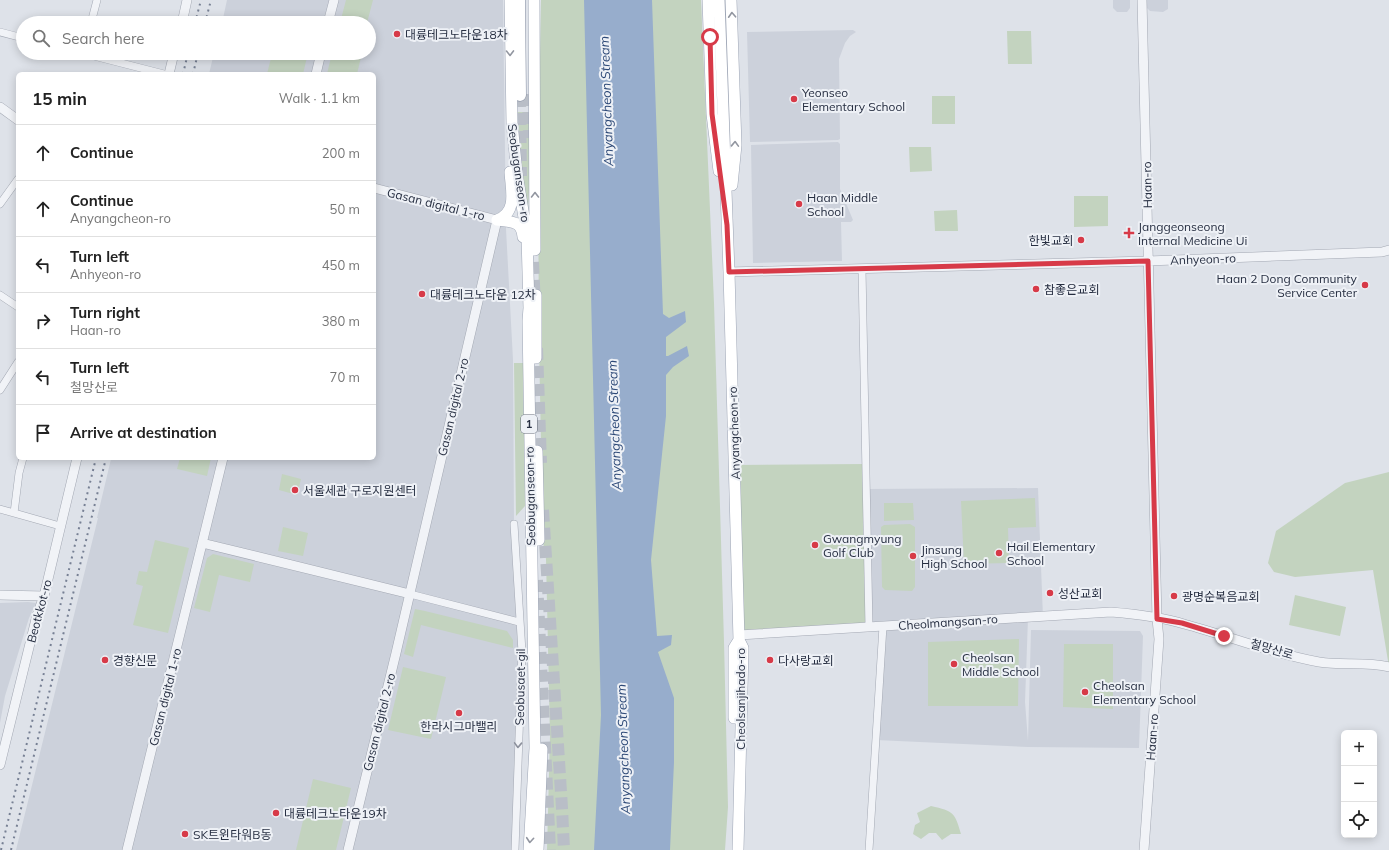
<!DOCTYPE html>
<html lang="en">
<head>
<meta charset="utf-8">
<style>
	body { margin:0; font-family:Mulish,"Noto Sans KR",sans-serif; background:#f6f6f6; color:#222 }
	.controls { position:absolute; right:12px; bottom:12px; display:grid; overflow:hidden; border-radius:6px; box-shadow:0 2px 10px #0003 }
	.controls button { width:36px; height:36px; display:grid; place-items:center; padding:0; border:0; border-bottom:1px solid #e0e0e0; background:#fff; color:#222; font:20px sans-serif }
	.stop { position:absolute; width:12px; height:12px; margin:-9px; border:3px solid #d73a48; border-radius:50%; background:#fff }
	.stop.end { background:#d73a48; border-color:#fff; box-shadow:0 1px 4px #0008 }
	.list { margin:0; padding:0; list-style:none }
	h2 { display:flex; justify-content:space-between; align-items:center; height:52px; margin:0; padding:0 16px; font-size:17px }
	h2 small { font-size:13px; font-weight:400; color:#767676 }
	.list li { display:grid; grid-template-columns:26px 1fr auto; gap:12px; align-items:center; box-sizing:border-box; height:56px; padding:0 16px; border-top:1px solid #e0e0e0 }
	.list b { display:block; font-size:15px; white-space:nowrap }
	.list p { margin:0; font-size:13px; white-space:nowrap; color:#767676 }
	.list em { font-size:13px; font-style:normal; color:#767676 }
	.icon { flex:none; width:22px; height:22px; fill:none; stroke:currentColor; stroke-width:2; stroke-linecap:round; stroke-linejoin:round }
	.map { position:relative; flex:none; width:1389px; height:850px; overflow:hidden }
	.search { position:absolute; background:#fff; box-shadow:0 2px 10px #0003; left:16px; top:16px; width:360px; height:44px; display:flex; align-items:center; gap:10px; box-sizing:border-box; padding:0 14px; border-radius:22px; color:#767676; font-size:15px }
	.panel { position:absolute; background:#fff; box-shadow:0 2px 10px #0003; left:16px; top:72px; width:360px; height:388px; border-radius:6px }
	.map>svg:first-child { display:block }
	.built { fill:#ccd1db }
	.green { fill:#c3d3bf }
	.water { fill:#97adcc }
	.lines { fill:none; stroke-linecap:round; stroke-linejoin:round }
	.trunk-tunnel { stroke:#b9bec7; stroke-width:12; stroke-dasharray:12 6; stroke-linecap:butt }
	.minor-casing { stroke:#a3a8b3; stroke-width:8 }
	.tertiary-casing { stroke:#a3a8b3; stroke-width:10 }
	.primary-casing { stroke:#9da5b5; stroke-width:12 }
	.trunk-casing { stroke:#858ea1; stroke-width:13 }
	.minor { stroke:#f1f3f7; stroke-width:7 }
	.tertiary { stroke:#f1f3f7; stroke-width:9 }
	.primary { stroke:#fff; stroke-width:11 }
	.trunk { stroke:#fff; stroke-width:12 }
	.rail { stroke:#778094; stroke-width:2; stroke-dasharray:2 4; stroke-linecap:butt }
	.oneway { stroke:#9296a0 }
	.oneway2 { stroke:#8c909c }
	.route { stroke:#d73a48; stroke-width:5 }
	.poi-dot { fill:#d73a48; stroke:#eef1f6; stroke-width:1.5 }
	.labels { text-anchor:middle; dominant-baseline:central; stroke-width:4; stroke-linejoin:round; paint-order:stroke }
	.shield { fill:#eef1f6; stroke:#626877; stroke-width:1 }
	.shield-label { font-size:11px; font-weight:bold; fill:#262e41 }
	.poi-label { font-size:12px; fill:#262e41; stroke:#eef1f6; text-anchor:start }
	.street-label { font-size:12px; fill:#262e41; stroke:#eef1f6 }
	.water-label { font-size:13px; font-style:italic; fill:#2e4a78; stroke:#eef1f6 }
</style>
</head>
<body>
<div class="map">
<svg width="1389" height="850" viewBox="0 0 1389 850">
	<rect width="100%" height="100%" fill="#dee2e9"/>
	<!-- built -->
	<path class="built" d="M227,0h276l3,229 7,131 1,164 6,166 -8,160h-496l82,-332h-1l14,-59 263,-1v-384h-165l5,-21h155v-30h-147z
		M1113,0h17v8l-3,4h-10l-4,-4z
		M1146,0h22v9l-5,3 -13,-1 -4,-4z
		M853,30l3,2 -6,4 -5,7 -6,16 1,80 -2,1 -88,2 -3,-110z
		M838,142l2,2v45l13,31 -2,2h-10l1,39 -89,2 -2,-118z
		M1038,488l5,130h-15l-3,84 3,39 3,-111 109,1 3,5 -4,112 -111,-1 -152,-7 7,-114 -14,1 -2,-138z
		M28,602l8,1 -7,15 -24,78 -5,27v-120z"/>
	<!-- green -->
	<path class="green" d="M346,0h27l-6,23h-27z
		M541,0h160l13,303 10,339 4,165 -3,43h-178l3,-114 -4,-177 -3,-17 -4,-198 -1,-172z
		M1007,31h24l1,33h-24z
		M251,53h57l-5,21h-36l4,-16z
		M332,53h30l-5,21h-30z
		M932,96h23v28h-23z
		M515,112h17l-4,103h-1z
		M909,147h22l1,24 -22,1z
		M1074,196h34v30l-34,1z
		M957,210l1,21h-23l-1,-20z
		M514,363h9l2,143 -9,10z
		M180,458h31l-4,18 -30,-7z
		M866,464l3,163 -130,8 -4,-170z
		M1389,472v195l-16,-97 -78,7 -21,-5 -6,-9 8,-32 69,-48z
		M282,474l19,5 -4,16 -18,-5z
		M1035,498l1,29 -28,1 1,35 -45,1 -3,-63z
		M884,503h29l1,17 -30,1z
		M910,524l5,3v60l-3,4 -27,-1 -3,-3 -1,-60 3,-2z
		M283,527l25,6 -5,23 -25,-5z
		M155,540l34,8 -21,85 -35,-8 10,-39 -7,-2 3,-13 8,1z
		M213,554l41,10 -4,18 -31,-7 -9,37 -16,-4 13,-50z
		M1295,595l51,12 -6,29 -51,-11z
		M415,609l10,2 82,20 6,9v8l-92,-23 -8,32 -9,-3z
		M1019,639l-1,67h-90v-64z
		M1064,644h49v65l-50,-2z
		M403,667l43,10 -15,62 -43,-9z
		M313,779l38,9 -15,62h-40z
		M931,806c23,5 24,7 30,28h-10l-9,6 -6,-7h-7l-8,6 -8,-5 2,-9 5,-3 -3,-9z"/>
	<!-- water -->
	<path class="water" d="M584,0h68l11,314 6,4 16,-7 1,11 -20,15v19h2l19,-10 2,10 -16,11 -7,8v41l-15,144 6,76 15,-1 -1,10 -13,7 16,46v64l-4,88h-76l7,-135z"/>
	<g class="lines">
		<!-- trunk-tunnel -->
		<path class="trunk-tunnel" d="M528,94l1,44
			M520,95l1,81
			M533,262l2,44
			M537,348l4,115
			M543,510l19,298 2,42
			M537,580l13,270"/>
		<defs>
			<path id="minor" d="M91,23l6,-23
				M0,32l23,6
				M82,53l82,21
				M0,204l18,-25
				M862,269l7,358
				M0,295l18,12
				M0,390l18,-28
				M0,509l60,17
				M14,513l5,-40 4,-15
				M514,524l8,128 -7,198
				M410,594l109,28
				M869,850l14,-224"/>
			<path id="tertiary" d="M1142,0l15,619 2,20 -15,211
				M182,23l5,-23
				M328,23l6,-23
				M169,74l5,-21
				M316,74l5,-21
				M0,107l18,13
				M729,272l419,-11 234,-9 7,-2
				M202,543l208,51
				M0,595l44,1
				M739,635l372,-23c23,2 51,5 73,12 45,12 89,30 135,38 23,4 47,-1 70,5
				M0,765l37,-150 7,-19 33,-138
				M127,850l96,-392
				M348,850l48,-197 101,-433 -123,-32"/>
			<path id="primary" d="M510,0l2,123 5,51 10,62 2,72 -1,13 7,427 -6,102
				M534,0l1,250
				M708,0l4,114 7,57
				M719,0l10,272 10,368 4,8 -5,202
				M731,0l5,145 -4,40
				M497,220c13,2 25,0 26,17
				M497,220c21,-8 14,-30 13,-48
				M536,358v-63
				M537,451l2,89
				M734,718v-70l5,-8
				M538,850l4,-101"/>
			<path id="trunk" d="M519,0l1,95"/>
		</defs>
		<!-- minor casing -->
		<use href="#minor" class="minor-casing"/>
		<!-- tertiary casing -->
		<use href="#tertiary" class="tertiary-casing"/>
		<!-- primary casing -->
		<use href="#primary" class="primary-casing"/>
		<!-- trunk casing -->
		<use href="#trunk" class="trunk-casing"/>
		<!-- minor -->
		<use href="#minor" class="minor"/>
		<!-- tertiary -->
		<use href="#tertiary" class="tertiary"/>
		<!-- primary -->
		<use href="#primary" class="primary"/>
		<!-- trunk -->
		<use href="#trunk" class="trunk"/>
		<!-- rail -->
		<path class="rail" d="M195,23l6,-23
			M205,23l6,-23
			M183,74l5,-21
			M193,74l5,-21
			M1,850l95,-392
			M11,850l95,-392"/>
	</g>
	<!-- one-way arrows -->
	<defs><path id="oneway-chevron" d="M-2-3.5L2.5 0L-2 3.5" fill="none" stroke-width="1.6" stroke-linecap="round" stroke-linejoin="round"/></defs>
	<g class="oneway">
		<use href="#oneway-chevron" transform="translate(732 15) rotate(-93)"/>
		<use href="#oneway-chevron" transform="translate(510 53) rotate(89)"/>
		<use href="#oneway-chevron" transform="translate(735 144) rotate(-88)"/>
		<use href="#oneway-chevron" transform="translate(535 195) rotate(-90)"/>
		<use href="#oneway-chevron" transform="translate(530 840) rotate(95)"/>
	</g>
	<use class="oneway2" href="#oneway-chevron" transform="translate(518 745) rotate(92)"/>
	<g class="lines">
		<!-- route -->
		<path class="route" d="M710,37l2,77 15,111 2,47 419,-11 9,358 25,4 42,13"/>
	</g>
	<!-- markers -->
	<g class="poi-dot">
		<circle cx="397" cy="34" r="4"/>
		<circle cx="794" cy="99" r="4"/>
		<circle cx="799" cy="204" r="4"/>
		<path d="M1127 227h4v4h4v4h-4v4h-4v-4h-4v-4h4z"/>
		<circle cx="1081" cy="240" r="4"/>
		<circle cx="1365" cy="285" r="4"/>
		<circle cx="1036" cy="289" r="4"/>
		<circle cx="422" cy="294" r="4"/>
		<circle cx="295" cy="490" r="4"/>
		<circle cx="815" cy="545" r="4"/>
		<circle cx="999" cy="553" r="4"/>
		<circle cx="913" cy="556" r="4"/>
		<circle cx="1050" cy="593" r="4"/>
		<circle cx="1174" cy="596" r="4"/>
		<circle cx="105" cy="660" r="4"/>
		<circle cx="770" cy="660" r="4"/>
		<circle cx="954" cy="664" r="4"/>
		<circle cx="1085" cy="692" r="4"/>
		<circle cx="459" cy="713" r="4"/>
		<circle cx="276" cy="813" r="4"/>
		<circle cx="185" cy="834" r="4"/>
	</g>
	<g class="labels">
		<!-- shield labels -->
		<rect class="shield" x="521" y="415" width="16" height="18" rx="3"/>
		<g class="shield-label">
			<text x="529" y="424">1</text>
		</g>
		<!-- poi labels -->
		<g class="poi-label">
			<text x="405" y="34">대륭테크노타운18차</text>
			<text x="802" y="92">Yeonseo<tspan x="802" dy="14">Elementary School</tspan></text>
			<text x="807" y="197">Haan Middle<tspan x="807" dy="14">School</tspan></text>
			<text x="1138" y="226">Janggeonseong<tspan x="1138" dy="14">Internal Medicine Ui</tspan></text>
			<text x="1073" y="240" text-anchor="end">한빛교회</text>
			<text x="1357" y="278" text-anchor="end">Haan 2 Dong Community<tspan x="1357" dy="14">Service Center</tspan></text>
			<text x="1044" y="289">참좋은교회</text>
			<text x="430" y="294">대륭테크노타운 12차</text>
			<text x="303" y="490">서울세관 구로지원센터</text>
			<text x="823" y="538">Gwangmyung<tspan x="823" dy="14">Golf Club</tspan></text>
			<text x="1007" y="546">Hail Elementary<tspan x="1007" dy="14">School</tspan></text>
			<text x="921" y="549">Jinsung<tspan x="921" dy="14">High School</tspan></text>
			<text x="1058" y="593">성산교회</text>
			<text x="1182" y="596">광명순복음교회</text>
			<text x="962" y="657">Cheolsan<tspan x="962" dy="14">Middle School</tspan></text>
			<text x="113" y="660">경향신문</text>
			<text x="778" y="660">다사랑교회</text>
			<text x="1093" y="685">Cheolsan<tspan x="1093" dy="14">Elementary School</tspan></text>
			<text x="459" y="726" text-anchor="middle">한라시그마밸리</text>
			<text x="284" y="813">대륭테크노타운19차</text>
			<text x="193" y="834">SK트윈타워B동</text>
		</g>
		<!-- street labels -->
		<g class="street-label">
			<text transform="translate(519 173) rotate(82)">Seobuganseon-ro</text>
			<text transform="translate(1147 185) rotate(-91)">Haan-ro</text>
			<text transform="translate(436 204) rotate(14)">Gasan digital 1-ro</text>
			<text transform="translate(1203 259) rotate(-2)">Anhyeon-ro</text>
			<text transform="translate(453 407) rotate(-77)">Gasan digital 2-ro</text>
			<text transform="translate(734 433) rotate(-92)">Anyangcheon-ro</text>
			<text transform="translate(530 496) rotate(-91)">Seobuganseon-ro</text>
			<text transform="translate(39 611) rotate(-75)">Beotkkot-ro</text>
			<text transform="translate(948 622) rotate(-4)">Cheolmangsan-ro</text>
			<text transform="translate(1272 649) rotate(16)">철망산로</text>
			<text transform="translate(520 687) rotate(-89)">Seobusaet-gil</text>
			<text transform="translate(165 697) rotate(-76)">Gasan digital 1-ro</text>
			<text transform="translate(740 699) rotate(-90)">Cheolsanjihado-ro</text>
			<text transform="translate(379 722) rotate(-76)">Gasan digital 2-ro</text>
			<text transform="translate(1152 737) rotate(-86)">Haan-ro</text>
		</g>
		<!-- water labels -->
		<g class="water-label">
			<text transform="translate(606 101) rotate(-92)">Anyangcheon Stream</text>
			<text transform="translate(614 425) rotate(-92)">Anyangcheon Stream</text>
			<text transform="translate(623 749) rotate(-92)">Anyangcheon Stream</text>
		</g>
	</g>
</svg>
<div class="controls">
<button>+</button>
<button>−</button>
<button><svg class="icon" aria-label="locate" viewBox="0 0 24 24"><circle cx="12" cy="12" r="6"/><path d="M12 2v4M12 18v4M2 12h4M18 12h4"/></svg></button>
</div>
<div class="stop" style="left:710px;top:37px"></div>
<div class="stop end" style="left:1224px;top:636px"></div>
<div class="search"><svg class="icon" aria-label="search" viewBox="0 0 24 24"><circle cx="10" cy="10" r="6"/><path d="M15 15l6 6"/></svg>Search here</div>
<section class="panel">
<h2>15 min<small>Walk · 1.1 km</small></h2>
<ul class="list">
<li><svg class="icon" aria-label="ahead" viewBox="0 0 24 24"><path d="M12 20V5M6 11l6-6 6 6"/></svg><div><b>Continue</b></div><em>200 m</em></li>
<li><svg class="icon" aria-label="ahead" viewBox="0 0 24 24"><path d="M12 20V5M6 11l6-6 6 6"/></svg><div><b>Continue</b><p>Anyangcheon-ro</p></div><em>50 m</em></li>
<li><svg class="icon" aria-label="left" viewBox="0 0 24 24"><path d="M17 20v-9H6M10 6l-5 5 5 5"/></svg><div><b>Turn left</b><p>Anhyeon-ro</p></div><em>450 m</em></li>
<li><svg class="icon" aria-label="right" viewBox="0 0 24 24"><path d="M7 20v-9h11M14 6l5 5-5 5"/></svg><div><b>Turn right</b><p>Haan-ro</p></div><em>380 m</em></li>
<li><svg class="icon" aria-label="left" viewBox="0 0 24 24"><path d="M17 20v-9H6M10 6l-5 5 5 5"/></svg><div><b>Turn left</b><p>철망산로</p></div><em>70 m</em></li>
<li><svg class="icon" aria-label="arrive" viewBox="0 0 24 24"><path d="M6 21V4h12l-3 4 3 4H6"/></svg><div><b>Arrive at destination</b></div></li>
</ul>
</section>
</div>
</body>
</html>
